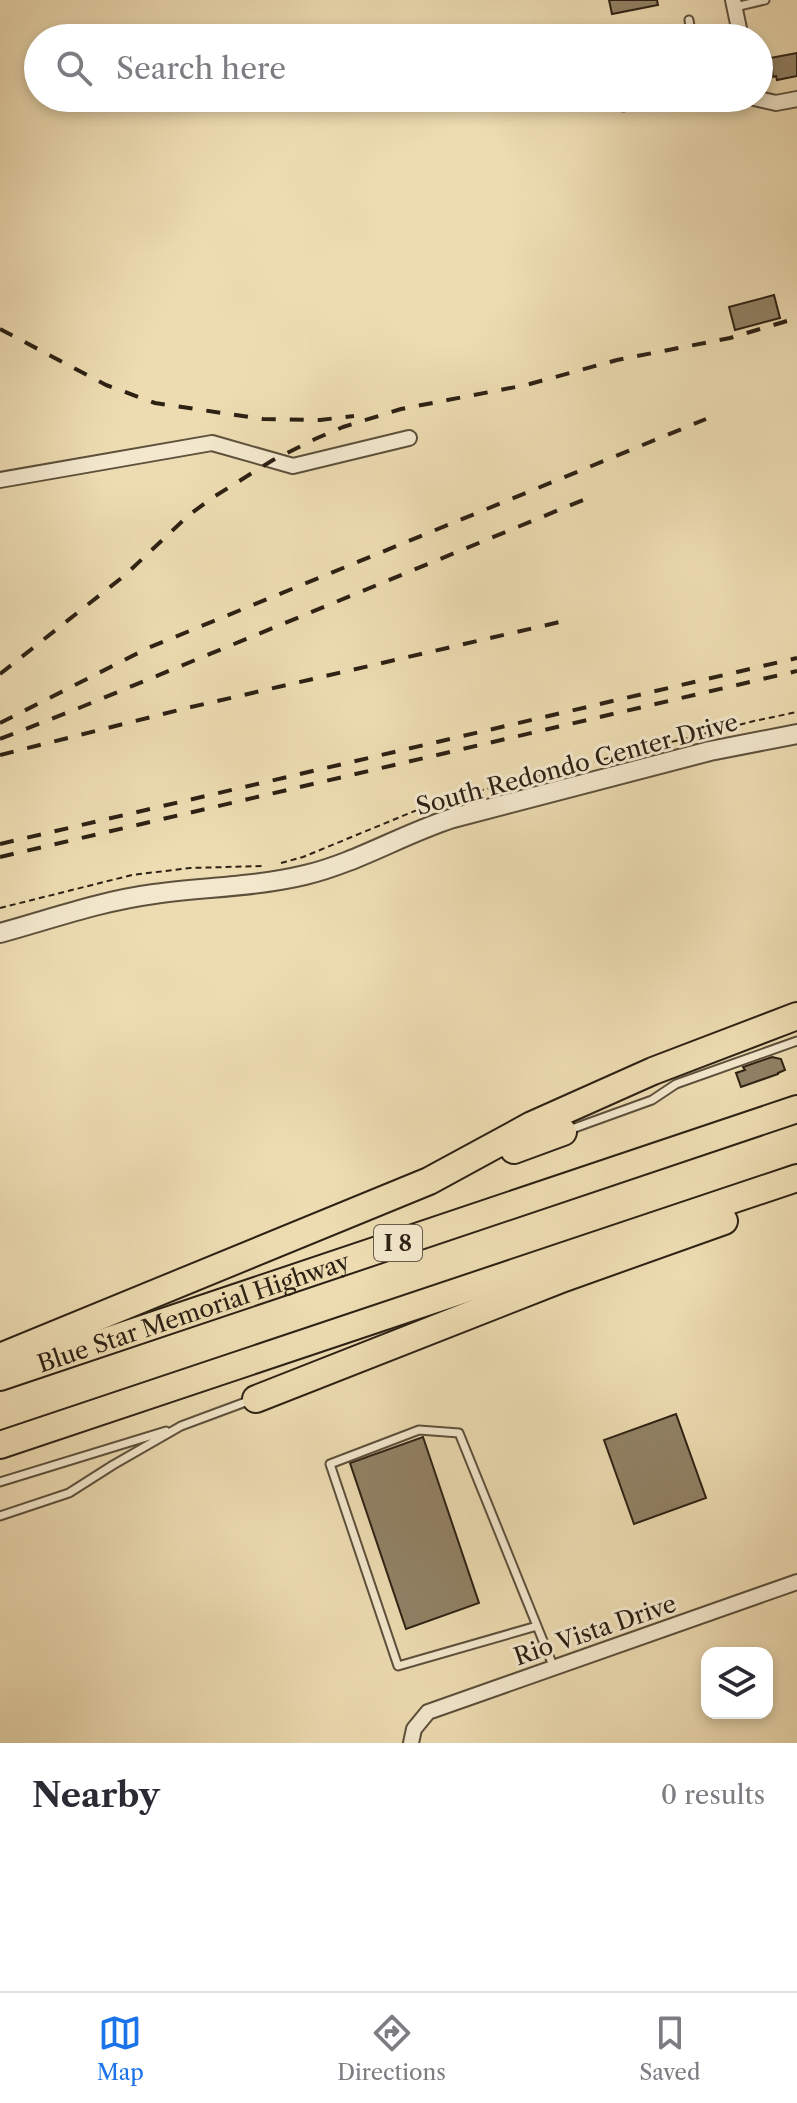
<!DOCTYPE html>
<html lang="en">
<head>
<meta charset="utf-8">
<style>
	body { margin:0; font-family:"Libre Caslon Text",serif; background:#f7f7f7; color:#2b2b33 }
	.controls { position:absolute; right:24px; bottom:24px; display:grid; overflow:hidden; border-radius:16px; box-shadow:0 4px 12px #0003 }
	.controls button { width:72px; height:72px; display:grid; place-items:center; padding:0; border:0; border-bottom:2px solid #e1e1e2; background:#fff; color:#2b2b33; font:40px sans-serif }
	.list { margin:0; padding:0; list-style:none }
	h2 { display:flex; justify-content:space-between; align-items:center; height:104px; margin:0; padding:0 32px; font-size:34px }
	h2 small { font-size:26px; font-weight:400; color:#7c7c81 }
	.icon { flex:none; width:44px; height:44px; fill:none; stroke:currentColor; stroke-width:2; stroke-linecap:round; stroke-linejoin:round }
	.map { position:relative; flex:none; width:797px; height:1743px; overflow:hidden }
	.search { position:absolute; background:#fff; box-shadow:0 4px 12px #0003; left:24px; right:24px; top:24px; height:88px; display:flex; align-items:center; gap:20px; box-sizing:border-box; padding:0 28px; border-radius:44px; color:#7c7c81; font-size:30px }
	.sheet { height:248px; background:#fff }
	nav { display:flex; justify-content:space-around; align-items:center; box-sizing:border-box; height:112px; border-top:2px solid #e1e1e2; background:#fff; font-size:22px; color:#7c7c81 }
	nav a { display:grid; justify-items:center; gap:4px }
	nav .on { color:#1a73e8 }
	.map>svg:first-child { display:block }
	.building { fill:#918266; stroke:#2d2114; stroke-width:2 }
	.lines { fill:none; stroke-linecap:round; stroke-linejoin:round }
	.service-casing { stroke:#5d503c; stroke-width:11 }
	.minor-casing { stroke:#5d503c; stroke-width:18 }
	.tertiary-casing { stroke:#5d503c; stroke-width:22 }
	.motorway-casing { stroke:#2d2114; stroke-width:30 }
	.path { stroke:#2d2114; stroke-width:2; stroke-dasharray:6 4; stroke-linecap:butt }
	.service { stroke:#f3e8cd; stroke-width:7 }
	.minor { stroke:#f3e8cd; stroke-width:14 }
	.tertiary { stroke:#f3e8cd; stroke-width:18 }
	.motorway { stroke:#eddcb2; stroke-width:26 }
	.rail { stroke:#2d2114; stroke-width:4; stroke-dasharray:14 14; stroke-linecap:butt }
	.labels { text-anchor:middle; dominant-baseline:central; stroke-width:6; stroke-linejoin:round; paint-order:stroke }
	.shield { fill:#f3e8cd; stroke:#685d4c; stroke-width:2 }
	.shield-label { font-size:22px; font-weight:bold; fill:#2d2114 }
	.street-label { font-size:24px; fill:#2d2114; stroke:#f3e8cd }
</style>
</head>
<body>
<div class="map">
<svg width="797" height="1743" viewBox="0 0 797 1743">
	<rect width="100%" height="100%" fill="#eddcb2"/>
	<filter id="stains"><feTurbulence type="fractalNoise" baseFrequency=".0025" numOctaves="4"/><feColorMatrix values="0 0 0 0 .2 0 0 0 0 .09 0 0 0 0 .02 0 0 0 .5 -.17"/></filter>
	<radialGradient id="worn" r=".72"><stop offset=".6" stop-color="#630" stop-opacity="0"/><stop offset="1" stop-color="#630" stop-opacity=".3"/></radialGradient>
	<!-- building -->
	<path class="building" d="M609,0h48l1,5 -46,9z
		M797,53v23l-20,4 -1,-4 -3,1 -3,-19z
		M774,295l6,23 -45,12 -6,-23z
		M772,1057l9,2 4,11 -7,3v1l-37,13 -5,-14 9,-3 -2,-3z
		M676,1414l30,84 -72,26 -30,-84z
		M423,1437l56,166 -73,26 -56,-166z"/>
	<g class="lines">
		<defs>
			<path id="service" d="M735,7l30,-7
				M689,20l3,18
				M610,35v3
				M622,98l2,9
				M569,1130l83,-30 24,-16 121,-43
				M0,1482l166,-51
				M0,1516l69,-23 44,-28 68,-39 70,-26
				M537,1626l-139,40 -68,-202 89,-34 40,3 95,235"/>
			<path id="minor" d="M733,0l8,38
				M754,98l22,5 21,-4
				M0,480l212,-37 81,23 116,-28
				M411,1743l3,-14 14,-17 369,-130"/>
			<path id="tertiary" d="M0,933c51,-14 101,-32 154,-39 50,-7 101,-7 151,-19 51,-12 98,-41 148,-57l257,-67 87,-17"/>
			<g id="motorway">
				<path d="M514,1150l49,-18"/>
				<path d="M0,1357l429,-176 103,-56 121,-54 144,-55"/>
				<path id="s1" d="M0,1377l797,-268"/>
				<path d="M256,1399l308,-121 160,-57"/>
				<path d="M0,1445l797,-267"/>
			</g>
		</defs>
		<!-- service casing -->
		<use href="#service" class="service-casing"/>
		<!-- minor casing -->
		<use href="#minor" class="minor-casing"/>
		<!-- tertiary casing -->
		<use href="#tertiary" class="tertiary-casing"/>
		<!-- motorway casing -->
		<use href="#motorway" class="motorway-casing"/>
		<!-- path -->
		<path class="path" d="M281,863l22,-6 136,-56 315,-80 43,-9
			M0,908l132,-33 58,-7 73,-2"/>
		<!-- service -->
		<use href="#service" class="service"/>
		<!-- minor -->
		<use href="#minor" class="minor"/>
		<!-- tertiary -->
		<use href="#tertiary" class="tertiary"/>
		<!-- motorway -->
		<use href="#motorway" class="motorway"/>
		<!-- rail -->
		<path class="rail" d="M0,329l106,56 49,18 108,16 57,1 34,-4
			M0,674l124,-98 65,-61 23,-17 61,-38 42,-21 28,-12 58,-18 125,-24 91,-25 113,-22 67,-20
			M0,723l148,-75 558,-229
			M0,739l79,-31 504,-208
			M0,755l187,-47 377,-87
			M0,844l797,-186
			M0,857l797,-186"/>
	</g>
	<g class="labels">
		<!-- shield labels -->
		<rect class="shield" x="374" y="1225" width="48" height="36" rx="6"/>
		<g class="shield-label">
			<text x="398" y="1243">I 8</text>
		</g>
		<!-- street labels -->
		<g class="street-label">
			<text transform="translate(577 764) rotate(-15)">South Redondo Center Drive</text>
			<text stroke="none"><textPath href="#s1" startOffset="204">Blue Star Memorial Highway</textPath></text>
			<text transform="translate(595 1630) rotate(-19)">Rio Vista Drive</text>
		</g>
	</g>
	<rect width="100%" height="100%" filter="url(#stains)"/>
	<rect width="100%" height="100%" fill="url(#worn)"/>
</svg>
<div class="controls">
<button><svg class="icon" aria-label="layers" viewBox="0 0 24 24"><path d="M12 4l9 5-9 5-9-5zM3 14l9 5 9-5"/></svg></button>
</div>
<div class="search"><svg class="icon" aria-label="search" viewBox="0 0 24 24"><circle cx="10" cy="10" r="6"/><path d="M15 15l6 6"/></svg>Search here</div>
</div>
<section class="sheet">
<h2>Nearby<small>0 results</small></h2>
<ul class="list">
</ul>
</section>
<nav>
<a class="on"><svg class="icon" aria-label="map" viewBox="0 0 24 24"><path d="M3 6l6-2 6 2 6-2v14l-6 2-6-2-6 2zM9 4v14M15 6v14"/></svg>Map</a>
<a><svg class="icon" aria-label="directions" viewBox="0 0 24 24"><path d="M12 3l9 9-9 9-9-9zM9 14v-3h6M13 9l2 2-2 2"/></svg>Directions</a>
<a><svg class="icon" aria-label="saved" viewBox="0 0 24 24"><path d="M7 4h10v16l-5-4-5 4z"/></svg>Saved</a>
</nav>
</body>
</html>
